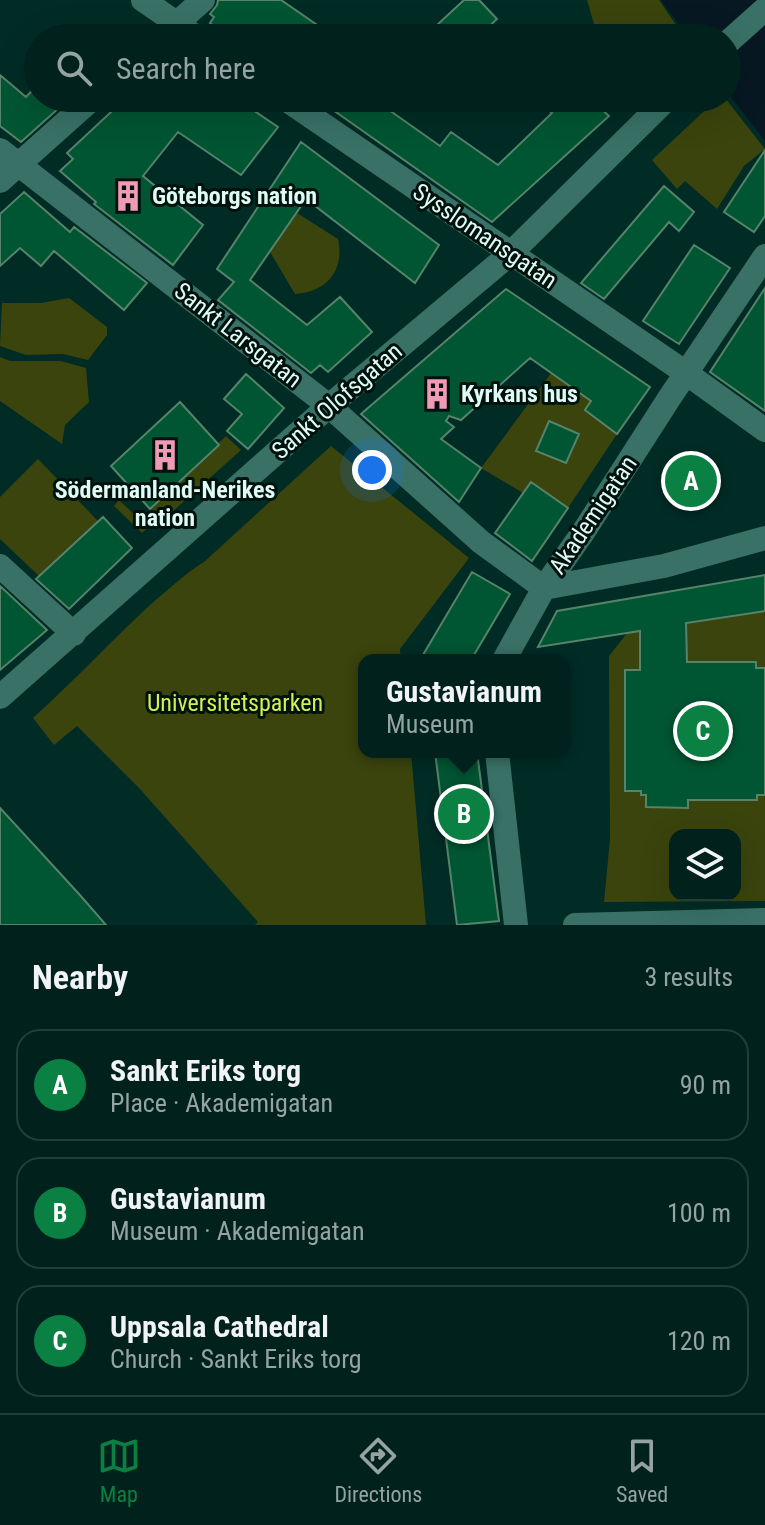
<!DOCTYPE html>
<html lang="en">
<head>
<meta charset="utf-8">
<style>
	body { margin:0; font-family:"Roboto Condensed",sans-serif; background:#0e2e29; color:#f1f3f6 }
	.controls { position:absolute; right:24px; bottom:24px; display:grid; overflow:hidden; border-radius:16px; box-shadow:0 8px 32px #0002 }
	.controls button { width:72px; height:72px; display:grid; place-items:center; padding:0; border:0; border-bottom:2px solid #223e3b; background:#00211c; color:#f1f3f6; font:40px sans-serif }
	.you { position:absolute; left:372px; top:470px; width:28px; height:28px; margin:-20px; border:6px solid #fff; border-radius:50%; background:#1a73e8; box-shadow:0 0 0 12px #1a73e833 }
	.badge { display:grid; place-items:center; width:52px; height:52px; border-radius:50%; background:#0b8043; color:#fff; font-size:26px; font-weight:700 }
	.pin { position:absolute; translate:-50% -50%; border:4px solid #fff; box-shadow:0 2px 8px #0006 }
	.popup { position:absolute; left:358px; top:654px; width:212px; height:104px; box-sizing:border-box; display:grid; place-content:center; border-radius:16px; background:#00211c; filter:drop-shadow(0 2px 6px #0005); font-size:26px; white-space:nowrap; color:#95a3a3 }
	.popup b { font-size:30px; color:#f1f3f6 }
	.popup::after { content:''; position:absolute; left:50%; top:100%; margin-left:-16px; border:16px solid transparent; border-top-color:#00211c }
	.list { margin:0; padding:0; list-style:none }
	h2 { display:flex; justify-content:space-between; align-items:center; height:104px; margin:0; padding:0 32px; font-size:34px }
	h2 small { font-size:26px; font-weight:400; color:#95a3a3 }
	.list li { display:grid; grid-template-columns:52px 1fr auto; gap:24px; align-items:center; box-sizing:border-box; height:112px; margin:0 16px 16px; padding:0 16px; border:2px solid #223e3b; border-radius:24px }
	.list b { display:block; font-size:30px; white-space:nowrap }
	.list p { margin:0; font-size:26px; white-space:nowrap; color:#95a3a3 }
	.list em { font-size:26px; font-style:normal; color:#95a3a3 }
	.icon { flex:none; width:44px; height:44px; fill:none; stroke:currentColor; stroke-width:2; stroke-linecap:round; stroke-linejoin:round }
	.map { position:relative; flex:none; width:765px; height:925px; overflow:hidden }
	.search { position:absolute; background:#00211c; box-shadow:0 8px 32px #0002; left:24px; right:24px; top:24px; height:88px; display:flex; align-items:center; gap:20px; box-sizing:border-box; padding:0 28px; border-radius:44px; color:#95a3a3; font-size:30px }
	.sheet { height:488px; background:#00211c }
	nav { display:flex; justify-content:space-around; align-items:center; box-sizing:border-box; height:112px; border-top:2px solid #223e3b; background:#00211c; font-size:22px; color:#95a3a3 }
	nav a { display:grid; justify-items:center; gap:4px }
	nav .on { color:#0b8043 }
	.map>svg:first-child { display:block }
	.green { fill:#3b440d; fill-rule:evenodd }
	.water { fill:#071822 }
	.building { fill:#053; stroke:#568369; stroke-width:2 }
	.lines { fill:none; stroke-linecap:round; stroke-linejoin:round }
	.minor { stroke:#397166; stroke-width:24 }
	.labels { text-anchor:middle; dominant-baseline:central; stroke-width:6; stroke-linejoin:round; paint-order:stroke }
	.poi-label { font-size:24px; font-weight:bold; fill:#dffbf4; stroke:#00120e; text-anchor:start }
	.street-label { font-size:24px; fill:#dffbf4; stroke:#00120e }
	.park-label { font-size:24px; fill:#d4f04d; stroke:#00120e }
</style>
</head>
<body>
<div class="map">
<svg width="765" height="925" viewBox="0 0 765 925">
	<rect width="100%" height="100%" fill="#002c25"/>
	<!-- green -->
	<path class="green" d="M587,0h72l26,38h-87z
		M718,98h7l40,51 -21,17 -27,43 -32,-28 -8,8 -25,-29z
		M297,213l41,26c7,31 -11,53 -43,55l-25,-42z
		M69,298l38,29v8l-19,25 -25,-6 -37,1 -26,-9 2,-43h39z
		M0,357l10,4h51l25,7 3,34 -24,23 -3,19 -62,-43z
		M551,373l40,28 -5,9 31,24 -49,74 -36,-26 -9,11 -42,-25zM549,421l30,12 -13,30 -30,-12z
		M226,436l15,14 -79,71 -12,-12z
		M331,446l138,112 -69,91 1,11h-37v92h47l15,173h-171l3,-3 -118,-133 -63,-63 -23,19 -21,-27c40,-36 77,-76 117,-113 18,-15 34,-31 54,-43z
		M38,459l60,62 -58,56 -40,-38v-42z
		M119,500l29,27 -6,6 -28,-27z
		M765,611v290l-161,1 6,-63 -1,-183 19,-24zM675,835h60v60h-60z"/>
	<!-- water -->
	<path class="water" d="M661,0h104v141l-38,-49v-54h-38z"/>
	<!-- building -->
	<path class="building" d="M218,0h63l55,38h-106l-20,-15 4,-6 -4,-3 7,-9z
		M464,0h15l18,19 -20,19h-54z
		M0,75l26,22 12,-13v14h32l-49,44 -21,-16z
		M126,98h109l43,29 -37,48 -63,-43 -35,44 60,49 -30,40 -79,-61 2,-2 -36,-31 13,-12 -6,-6z
		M316,98h56l68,48 11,-14 47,33 54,-52 -17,-15h54l20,18 -117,106z
		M301,142l138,103 -24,38 -109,-84 -56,81 57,45 33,-28 32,35 -44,40 -8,-7 -9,8 -93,-73 16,-18 -17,-13z
		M765,150v66l-11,16 -30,-20z
		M664,186l30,26 -15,19 -10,-9 -65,77 -23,-16z
		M24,192l46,40 4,-5 73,56 -23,27 -70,-59 -13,15 -21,-18 -20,18v-52z
		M694,245l36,23 -51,76 -36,-23z
		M765,288v123l-55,-39z
		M506,289l144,98 -33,47 -32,-24 6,-9 -61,-43 -69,62 -12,-4 -3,5 8,6 -13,12 40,29 -22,34 -98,-88z
		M246,374l38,34 -36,41 -21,-18 15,-17 -18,-15z
		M180,402l39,43 -69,64 -39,-43z
		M549,421l30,13 -13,29 -30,-12z
		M531,482l37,26 -36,53 -37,-28z
		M103,517l29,31 -63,61 -33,-30z
		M472,572l38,22 -39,66h-51z
		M765,575v36l-79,12 1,39h69v6h9v127h-8v5h-69v8l-42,-1v-12h-5v-4h-16v-121h15v-39l-102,16 19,-36z
		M0,586l47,44 -47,40z
		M435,752h42l22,169 -42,4z
		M0,808l79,86 27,31h-106z"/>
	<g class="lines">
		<!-- minor -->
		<path class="minor" d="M143,0l55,38
			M160,38l43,-38
			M727,43l38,-34
			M284,98l402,275 79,57
			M0,150l329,256 152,136 63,46 120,-22 101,-28
			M0,181l93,-83
			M0,566l74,68
			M504,660l40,-72 40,-57 86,-134 95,-141
			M0,697l329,-291 181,-152 158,-156
			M497,752l19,173
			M575,925l190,-5"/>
	</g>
	<!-- icons -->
	<defs>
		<symbol id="building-bare" viewBox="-9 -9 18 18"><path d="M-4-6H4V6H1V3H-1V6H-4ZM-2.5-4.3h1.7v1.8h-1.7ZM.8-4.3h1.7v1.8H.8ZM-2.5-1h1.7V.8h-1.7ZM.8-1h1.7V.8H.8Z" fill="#f09ab6" stroke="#00120e" stroke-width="2.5" paint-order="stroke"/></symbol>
	</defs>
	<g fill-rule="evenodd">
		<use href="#building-bare" x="106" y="174" width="44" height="44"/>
		<use href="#building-bare" x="415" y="372" width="44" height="44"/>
		<use href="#building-bare" x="143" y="433" width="44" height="44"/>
	</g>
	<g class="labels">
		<!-- poi labels -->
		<g class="poi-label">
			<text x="152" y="196">Göteborgs nation</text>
			<text x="461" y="394">Kyrkans hus</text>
			<text x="165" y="490" text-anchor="middle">Södermanland-Nerikes<tspan x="165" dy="28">nation</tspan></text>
		</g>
		<!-- street labels -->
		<g class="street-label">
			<text transform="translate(485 236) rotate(34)">Sysslomansgatan</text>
			<text transform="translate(238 335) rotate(38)">Sankt Larsgatan</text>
			<text transform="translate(337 401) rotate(-41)">Sankt Olofsgatan</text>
			<text transform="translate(593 515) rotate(-56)">Akademigatan</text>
		</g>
		<!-- park labels -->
		<g class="park-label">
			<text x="235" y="703">Universitetsparken</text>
		</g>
	</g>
</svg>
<div class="controls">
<button><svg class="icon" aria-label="layers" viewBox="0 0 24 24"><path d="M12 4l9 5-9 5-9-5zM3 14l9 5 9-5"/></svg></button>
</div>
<div class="you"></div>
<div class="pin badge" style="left:691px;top:481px">A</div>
<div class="pin badge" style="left:464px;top:814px">B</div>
<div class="popup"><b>Gustavianum</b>Museum</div>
<div class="pin badge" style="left:703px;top:731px">C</div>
<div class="search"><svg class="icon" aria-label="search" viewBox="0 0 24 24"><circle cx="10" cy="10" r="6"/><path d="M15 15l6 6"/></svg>Search here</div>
</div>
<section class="sheet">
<h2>Nearby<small>3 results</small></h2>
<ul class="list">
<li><span class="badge">A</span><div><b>Sankt Eriks torg</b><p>Place · Akademigatan</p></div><em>90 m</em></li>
<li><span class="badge">B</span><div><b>Gustavianum</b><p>Museum · Akademigatan</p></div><em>100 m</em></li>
<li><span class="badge">C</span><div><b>Uppsala Cathedral</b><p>Church · Sankt Eriks torg</p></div><em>120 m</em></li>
</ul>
</section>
<nav>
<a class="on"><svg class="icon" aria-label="map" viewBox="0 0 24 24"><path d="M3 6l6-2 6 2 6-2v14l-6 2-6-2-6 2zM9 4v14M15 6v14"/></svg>Map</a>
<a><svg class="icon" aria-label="directions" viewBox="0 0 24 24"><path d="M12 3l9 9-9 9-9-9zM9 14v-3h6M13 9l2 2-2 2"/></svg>Directions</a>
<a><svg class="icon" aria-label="saved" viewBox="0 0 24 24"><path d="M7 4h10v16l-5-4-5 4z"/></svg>Saved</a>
</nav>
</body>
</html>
